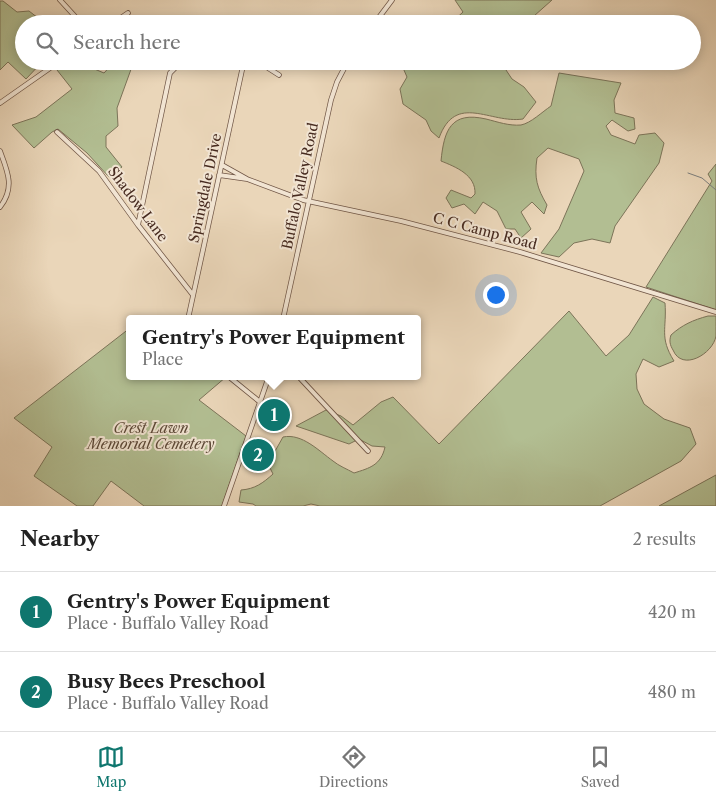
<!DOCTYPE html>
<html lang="en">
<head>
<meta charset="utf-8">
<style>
	body { margin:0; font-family:"Libre Caslon Text",serif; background:#f2f2f2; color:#222 }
	.you { position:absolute; left:495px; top:294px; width:18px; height:18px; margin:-12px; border:4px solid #fff; border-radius:50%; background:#1a73e8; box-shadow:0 0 0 8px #1a73e833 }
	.badge { display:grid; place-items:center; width:32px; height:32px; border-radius:50%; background:#0f766e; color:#fff; font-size:16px; font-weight:700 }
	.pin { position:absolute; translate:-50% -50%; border:2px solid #fff; box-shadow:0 1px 5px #0006 }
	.popup { position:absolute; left:126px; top:315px; width:295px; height:65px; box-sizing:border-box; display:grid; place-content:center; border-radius:5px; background:#fff; filter:drop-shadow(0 1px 4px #0005); font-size:16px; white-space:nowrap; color:#767676 }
	.popup b { font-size:19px; color:#222 }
	.popup::after { content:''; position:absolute; left:50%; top:100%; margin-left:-10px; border:10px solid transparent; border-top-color:#fff }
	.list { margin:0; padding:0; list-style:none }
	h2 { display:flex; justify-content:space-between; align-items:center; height:65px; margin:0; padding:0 20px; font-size:21px }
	h2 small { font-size:16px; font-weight:400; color:#767676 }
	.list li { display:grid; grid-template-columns:32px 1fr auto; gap:15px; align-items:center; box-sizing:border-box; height:80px; padding:0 20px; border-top:1px solid #e0e0e0 }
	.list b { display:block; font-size:19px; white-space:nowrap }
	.list p { margin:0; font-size:16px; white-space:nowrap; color:#767676 }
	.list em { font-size:16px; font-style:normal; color:#767676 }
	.icon { flex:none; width:28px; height:28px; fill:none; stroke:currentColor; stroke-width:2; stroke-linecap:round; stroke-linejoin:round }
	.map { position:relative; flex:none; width:716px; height:506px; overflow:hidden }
	.search { position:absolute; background:#fff; box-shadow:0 2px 12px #0003; left:15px; right:15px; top:15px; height:55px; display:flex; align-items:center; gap:12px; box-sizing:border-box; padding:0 18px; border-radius:28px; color:#767676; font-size:19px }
	.sheet { height:225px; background:#fff }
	nav { display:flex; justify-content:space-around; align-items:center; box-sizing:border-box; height:70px; border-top:1px solid #e0e0e0; background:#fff; font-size:14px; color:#767676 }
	nav a { display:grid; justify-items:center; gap:2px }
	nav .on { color:#0f766e }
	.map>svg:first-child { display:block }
	.green { fill:#b2be92; stroke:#7c7459 }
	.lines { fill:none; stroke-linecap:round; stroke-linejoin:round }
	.stream { stroke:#7b7e7c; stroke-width:1 }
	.street-casing { stroke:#705646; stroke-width:5.5 }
	.street { stroke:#f1e4d2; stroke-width:4 }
	.labels { text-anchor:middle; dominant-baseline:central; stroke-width:4; stroke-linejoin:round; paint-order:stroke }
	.street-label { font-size:14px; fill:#472b20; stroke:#f1e4d2 }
	.park-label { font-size:14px; font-style:italic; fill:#5c4837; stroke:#f1e4d2 }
</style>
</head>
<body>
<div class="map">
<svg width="716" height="506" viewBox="0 0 716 506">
	<rect width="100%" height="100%" fill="#ead6b9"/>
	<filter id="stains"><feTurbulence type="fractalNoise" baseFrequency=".004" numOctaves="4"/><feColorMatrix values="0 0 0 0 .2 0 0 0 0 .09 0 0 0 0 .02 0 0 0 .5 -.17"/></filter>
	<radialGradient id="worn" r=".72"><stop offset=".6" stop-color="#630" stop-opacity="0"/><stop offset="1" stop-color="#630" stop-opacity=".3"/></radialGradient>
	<!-- green -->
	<path class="green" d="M455,0h97l-27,24h-75l13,-12z
		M0,1h3l14,11 12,-1 9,7 -3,6h-11v37l18,1 -16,17 -18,-17 -8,8z
		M68,61h18l6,7 12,5 11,-12h19l-17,47 1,18 -12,10v11l16,20 -13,10 -22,-24 -29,-24 -6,3 -18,16 -22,-23 24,-8 36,-28 -15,-19z
		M400,61h113l-7,9 6,9 12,8 12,15 -13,17c-33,5 -67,-27 -84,19l-8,-7 -5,-11 -23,-16 -3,-15 7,-12z
		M559,73l62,10 -7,17 1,13 19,5 1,11 -7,2 -16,-11 -6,6 5,9 24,9 4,-9 16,-2 9,10 -5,20 -44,63 -5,17 -18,-4 -18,4 -15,14 -18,-4 18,-24 25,-58 -5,-12 -31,-11 -11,10c-3,20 0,30 10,47l-3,9 -12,-12 -11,10 10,17 -10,9 -6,-9h-9l-9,-18 -14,-9 -8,12 -11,-10 -12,4 -6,-10 5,-8 20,8 4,-4c1,-19 -19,-27 -34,-33 3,-31 10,-50 45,-42 12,3 23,7 35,6 10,-2 21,-13 30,-19z
		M716,164v146l-70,-23 66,-106 -4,-7z
		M653,297l12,6c2,26 -6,34 9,58l-15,6 -16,-8 -7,15 1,15 7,15 20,15 26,9 6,16 -15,17 -81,45h-280l-9,-2 -8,2h-47l-3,-2 -14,-2 2,-12c14,-1 22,-7 32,-16l-3,-6 4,-15 9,-16c19,-4 36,14 50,24 6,5 14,8 21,12 16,-5 27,-8 31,-26l-13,-1 -13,-7 -10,5 -53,-18 30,-16 15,6 12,9 28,-23 12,-5 46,47 130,-133 37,45 23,-21z
		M708,316h8c0,7 0,14 0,20 -3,18 -34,36 -43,14 -3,-5 -4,-9 -2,-15 11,-10 22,-15 37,-19z
		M130,328v48l96,1 -27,23 47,36 -24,70h-78l-33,-25 -18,25h-16l-43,-30 18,-29 -38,-29z
		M716,475v31h-57z"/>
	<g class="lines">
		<!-- stream -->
		<path class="stream" d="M688,173l14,5 14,12"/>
		<defs>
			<path id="street" d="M60,0l22,24
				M112,24l16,-11
				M374,24l18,-24
				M257,61l22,14
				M0,103l60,-42
				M57,132l42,39 39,54 55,70
				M0,151c8,21 15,37 0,56
				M219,175l28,4 -25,-14
				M247,179l56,21 98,21 119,31 196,60
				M138,225l32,-152 12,-12
				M188,319l56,-258
				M283,319l48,-219 6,-18 11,-21
				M228,376l32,26
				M298,376l70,75
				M224,506l45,-130"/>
		</defs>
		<!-- street casing -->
		<use href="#street" class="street-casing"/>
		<!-- street -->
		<use href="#street" class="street"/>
	</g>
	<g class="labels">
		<!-- street labels -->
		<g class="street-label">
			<text transform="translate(300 186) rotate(-78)">Buffalo Valley Road</text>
			<text transform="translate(205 188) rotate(-78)">Springdale Drive</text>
			<text transform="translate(138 204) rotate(53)">Shadow Lane</text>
			<text transform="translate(485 231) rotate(15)">C C Camp Road</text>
		</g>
		<!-- park labels -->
		<g class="park-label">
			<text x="151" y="428">Crest Lawn<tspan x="151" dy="16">Memorial Cemetery</tspan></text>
		</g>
	</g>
	<rect width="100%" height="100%" filter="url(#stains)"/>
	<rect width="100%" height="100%" fill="url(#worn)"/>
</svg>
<div class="you"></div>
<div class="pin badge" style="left:274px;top:415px">1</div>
<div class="popup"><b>Gentry's Power Equipment</b>Place</div>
<div class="pin badge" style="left:258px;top:455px">2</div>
<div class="search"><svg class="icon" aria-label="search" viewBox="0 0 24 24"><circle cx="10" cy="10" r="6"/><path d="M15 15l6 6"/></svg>Search here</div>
</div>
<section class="sheet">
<h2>Nearby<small>2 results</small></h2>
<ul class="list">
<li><span class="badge">1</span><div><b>Gentry's Power Equipment</b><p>Place · Buffalo Valley Road</p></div><em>420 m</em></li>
<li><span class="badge">2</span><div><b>Busy Bees Preschool</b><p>Place · Buffalo Valley Road</p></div><em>480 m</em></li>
</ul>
</section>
<nav>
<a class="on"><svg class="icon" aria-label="map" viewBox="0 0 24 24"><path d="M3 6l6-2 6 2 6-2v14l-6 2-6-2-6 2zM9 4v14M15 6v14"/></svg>Map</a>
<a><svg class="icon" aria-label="directions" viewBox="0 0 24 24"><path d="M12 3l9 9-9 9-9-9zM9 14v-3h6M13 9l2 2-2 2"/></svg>Directions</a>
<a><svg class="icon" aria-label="saved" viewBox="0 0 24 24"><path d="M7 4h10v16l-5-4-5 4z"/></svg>Saved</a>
</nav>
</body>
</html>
